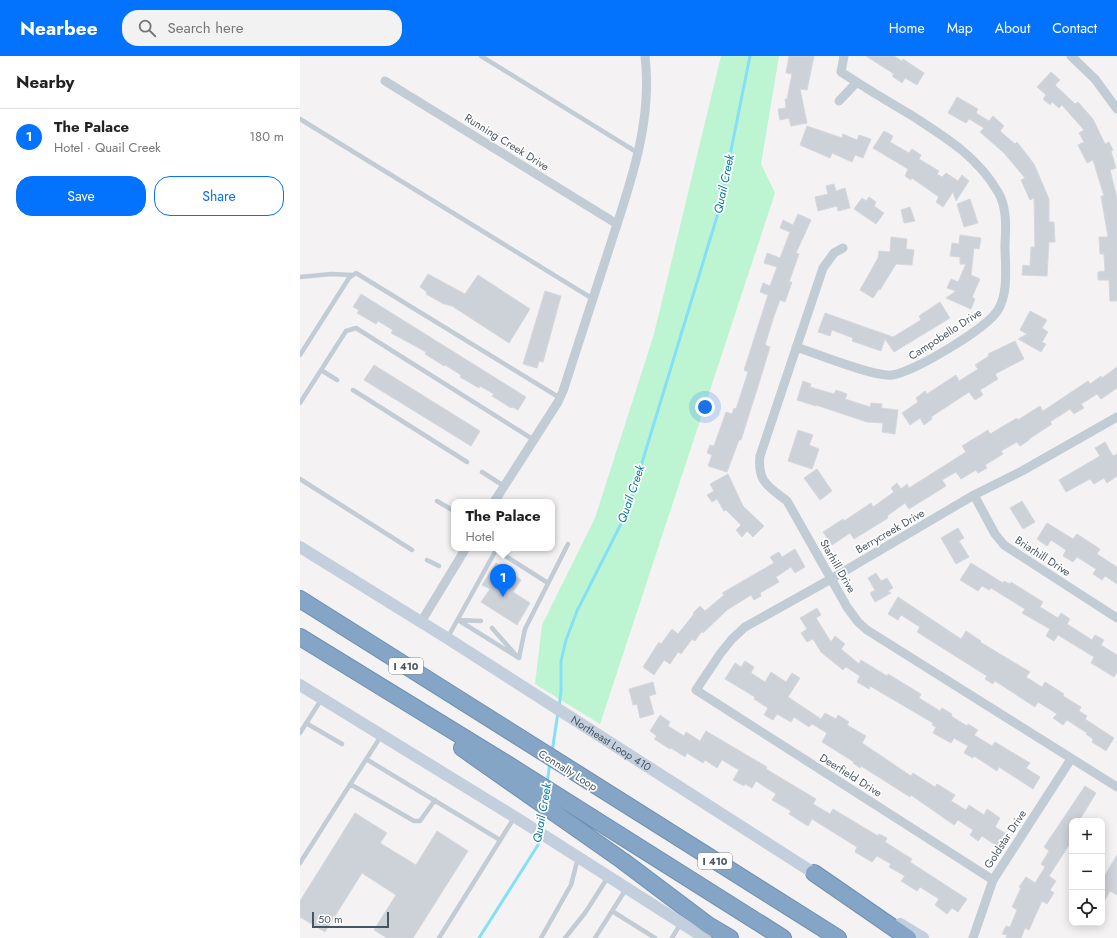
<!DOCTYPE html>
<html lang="en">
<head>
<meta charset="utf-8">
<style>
	body { margin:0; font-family:Jost,sans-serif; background:#f2f2f2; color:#222 }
	.controls { position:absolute; right:12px; bottom:12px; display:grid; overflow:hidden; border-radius:8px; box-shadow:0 2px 10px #0003 }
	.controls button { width:36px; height:36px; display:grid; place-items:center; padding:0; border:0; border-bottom:1px solid #e0e0e0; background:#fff; color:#222; font:20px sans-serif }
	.scale { position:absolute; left:12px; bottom:10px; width:77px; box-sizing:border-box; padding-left:4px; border:2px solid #475562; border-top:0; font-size:11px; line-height:14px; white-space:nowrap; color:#475562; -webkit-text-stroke:3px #fff; paint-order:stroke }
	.you { position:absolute; left:405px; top:351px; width:14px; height:14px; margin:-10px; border:3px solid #fff; border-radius:50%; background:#1a73e8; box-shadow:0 0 0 6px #1a73e833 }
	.badge { display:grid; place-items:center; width:26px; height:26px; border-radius:50%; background:#0372fc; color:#fff; font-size:13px; font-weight:700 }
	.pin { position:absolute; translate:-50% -33px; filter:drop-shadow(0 1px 2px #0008) }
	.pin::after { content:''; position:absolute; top:21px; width:14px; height:12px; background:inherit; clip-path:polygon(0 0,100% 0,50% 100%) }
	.popup { position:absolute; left:151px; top:443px; width:104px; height:52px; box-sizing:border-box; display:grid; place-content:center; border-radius:8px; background:#fff; filter:drop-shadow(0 1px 3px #0005); font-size:13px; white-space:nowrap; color:#767676 }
	.popup b { font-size:15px; color:#222 }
	.popup::after { content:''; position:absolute; left:50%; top:100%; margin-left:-8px; border:8px solid transparent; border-top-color:#fff }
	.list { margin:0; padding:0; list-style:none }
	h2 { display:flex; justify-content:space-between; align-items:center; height:52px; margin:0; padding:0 16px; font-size:17px }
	h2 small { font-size:13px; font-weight:400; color:#767676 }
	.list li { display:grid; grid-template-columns:26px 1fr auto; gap:12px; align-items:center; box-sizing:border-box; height:56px; padding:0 16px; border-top:1px solid #e0e0e0 }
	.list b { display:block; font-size:15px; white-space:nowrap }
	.list p { margin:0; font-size:13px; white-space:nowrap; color:#767676 }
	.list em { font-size:13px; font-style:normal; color:#767676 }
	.actions { display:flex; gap:8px; padding:12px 16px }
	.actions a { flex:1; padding:9px 0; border:1px solid #0372fc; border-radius:16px; text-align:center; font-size:14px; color:#0372fc }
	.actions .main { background:#0372fc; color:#fff }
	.icon { flex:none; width:22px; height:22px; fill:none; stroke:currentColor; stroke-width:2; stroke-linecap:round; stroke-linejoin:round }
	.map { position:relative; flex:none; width:817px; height:882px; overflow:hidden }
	header { display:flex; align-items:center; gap:24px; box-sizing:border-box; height:56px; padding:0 20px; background:#0372fc; color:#fff }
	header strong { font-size:19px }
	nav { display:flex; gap:22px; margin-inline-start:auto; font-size:14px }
	.search { width:280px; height:36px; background:#f2f2f2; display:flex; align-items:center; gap:10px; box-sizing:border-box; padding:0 14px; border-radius:16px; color:#767676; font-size:15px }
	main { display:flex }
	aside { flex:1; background:#fff }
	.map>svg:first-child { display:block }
	.green { fill:#bdf5d2 }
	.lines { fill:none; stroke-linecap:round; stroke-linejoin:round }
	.stream { stroke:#85e0f7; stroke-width:3 }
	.building { fill:#cdd1d8; stroke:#d5d8de }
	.motorway-casing { stroke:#6f90b2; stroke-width:18 }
	.service { stroke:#c1ccd5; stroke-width:4.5 }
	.minor { stroke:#c1ccd5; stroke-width:9 }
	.secondary { stroke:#c3cfdc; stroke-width:12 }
	.motorway { stroke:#84a5c6; stroke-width:16 }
	.labels { text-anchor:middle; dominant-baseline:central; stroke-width:3.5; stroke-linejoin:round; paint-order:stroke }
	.shield { fill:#fff; stroke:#7e8891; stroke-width:1 }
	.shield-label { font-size:10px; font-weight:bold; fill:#475562 }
	.street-label { font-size:11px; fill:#475562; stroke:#fff }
	.water-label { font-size:12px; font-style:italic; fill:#037b9a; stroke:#fff }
</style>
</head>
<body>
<header>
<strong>Nearbee</strong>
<div class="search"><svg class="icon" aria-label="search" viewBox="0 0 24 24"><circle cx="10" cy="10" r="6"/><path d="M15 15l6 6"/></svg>Search here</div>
<nav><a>Home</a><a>Map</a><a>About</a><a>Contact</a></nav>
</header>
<main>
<aside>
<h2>Nearby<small></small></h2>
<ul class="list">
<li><span class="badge">1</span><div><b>The Palace</b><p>Hotel · Quail Creek</p></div><em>180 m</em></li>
</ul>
<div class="actions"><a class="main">Save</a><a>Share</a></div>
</aside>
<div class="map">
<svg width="817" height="882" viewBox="0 0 817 882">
	<rect width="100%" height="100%" fill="#f4f2f2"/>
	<!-- green -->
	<path class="green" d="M421,0h58l-18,108 14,29 -175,531 -65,-40 7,-59 53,-107 59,-184z"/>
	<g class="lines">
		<!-- stream -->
		<path class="stream" d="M259,651l2,-15v-31l5,-21 11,-29 50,-99 92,-302 31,-154
			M252,696l6,-40
			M247,728l3,-22
			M240,773l3,-18
			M179,882l59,-93 1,-10"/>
	</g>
	<!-- building -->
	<path class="building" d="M489,0h25l-7,34 -7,-1 7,34 -16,3 -2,-8 -9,2 -2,-11 8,-1 -1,-9h2l5,-25 -6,-1z
		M566,0h28l8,5 1,-2 21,14 -7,12 -12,-7 -3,5 -10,-7 2,-2z
		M751,16l9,8 -5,5 20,19 3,-2 15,17 12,25 4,-2 4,8 -2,1 5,17 -6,2 7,28v103h-7l-1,-21h-11v-8l7,-1 -1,-17h-4l-1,-17h9l-7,-41h3l-11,-36 -6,3 -9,-18 6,-3 -5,-9 5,-3 -22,-25 -3,3 -7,-6 -2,3 -7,-6 3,-4 -9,-8z
		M657,41l21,12 -2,4 13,8 4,-5 11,10 -4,5 15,13 2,-2 17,22 15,35v23h5l1,20h-6l-2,34 -25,-1 1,-10 7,1 1,-19h4l-1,-49 -4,2 -9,-20 4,-2 -21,-25 -24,-21 4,-4 -15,-9 -3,4 -18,-10z
		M507,70l35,12 1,-4 14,6 2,-5 12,4 -8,19 -8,-3 -3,7 -20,-9 -2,5 -30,-13z
		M584,75l9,5 -3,6 19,11 3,-4 9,6 -2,4 20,12 -2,3 5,3 4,-4 12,8 4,-6 7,6 -13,20 -3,-9 -10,15 -7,-5 3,-5 -27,-19 -1,2 -6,-4 3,-7 -35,-21z
		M534,128l2,7 9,-3 5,20 -12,3 -1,-5 -19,5 -3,-14 13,-3 -2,-8z
		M569,141l7,5 -2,4 10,7 -8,11 -22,-15 8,-11 4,3z
		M670,143l8,24 -14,4 -7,-23z
		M610,151l5,14 -11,2 -3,-13z
		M498,158l13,6 -15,33 3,1 -10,28h3l-7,20 -5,-2 -6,16 -9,29 5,2 -10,33 -19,60h-2l-12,32 -19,-6 4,-11 -5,-2 3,-8 4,1 12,-34 6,2 2,-6 2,1 12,-37 -4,-2 24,-75 -8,-3 3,-9 7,3 7,-19 -13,-4 3,-10 13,5 10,-26 -10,-4 3,-8 10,5z
		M660,179l21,3 -2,11 -5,-1 -3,27 9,4 -8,18 3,2 -4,10 -25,-11 10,-7 -9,-3 4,-9 7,3 8,-18h-6v-7l-10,-1 2,-13 7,1z
		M591,181l16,2 -1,10 8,1 -2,15 -16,-1 -16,26 -1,-1 -6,9 -13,-8 18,-32 1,-7 11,1z
		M128,218l37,20 13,-19 52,34 -21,34 -57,-37 -8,-2 -18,-10 1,-2 -7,-5z
		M245,235l16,5 -18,66 -4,-1 -2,7 -14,-4z
		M61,238l165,103 -8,13 -6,-3 -1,1 -19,-12 2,-2 -14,-8 -1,2 -19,-11 1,-2 -16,-10 -1,1 -19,-12 1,-2 -35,-19 2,-3 -15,-9 -2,3 -19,-11 2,-3 -6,-3z
		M640,246l10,16 -56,34 -9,-13 -4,12 -29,-10 1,-3 -21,-8 -2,6 -12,-4 7,-19 68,24 28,-17 -2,-4z
		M730,255l17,9 -5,8 6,4 -6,10 4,2 -5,8 -23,-13 9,-5 -7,-4z
		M715,285l9,18 -29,15 3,5 -18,11 3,5 -8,5 -6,-8 -38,25 1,2 -8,6 -4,-7 -10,7 -8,-12 16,-11 -2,-4 9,-7 2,3 29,-19 3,6 19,-12 -3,-4 14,-9 -1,-2z
		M74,309l106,66 -9,15 -107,-66z
		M817,311v21l-16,11 -4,-5 -16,10 3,4 -10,6 -4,-5 -20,13 2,2 -23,15v1l-9,6 -3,-4 -16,9 2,3 -18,11 2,3 -9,5 -2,-3 -15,9 -5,-7 -14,8 4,6 -37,23 -4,-6 -18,13 1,2 -34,21 -4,-6 -18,12 -9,-13 20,-13 1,2 27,-18 2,4 21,-15 -3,-4 6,-5 4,6 6,-5 2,4 57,-36 -4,-6 26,-16 2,4 27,-16 1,2 22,-14 3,5 45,-30 2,3 11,-8 1,2z
		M503,325l8,3 -1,3 24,7 2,-4 11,4 -2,5 25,8 1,-4 11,1 -1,4 17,2 -3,24 -13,-2 1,-9 -16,-1 -51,-17v1l-19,-6z
		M498,374l15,5 -4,10 10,4 -7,20 -24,-8z
		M805,386l8,14 4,-2v22l-10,7 -3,-5 -10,6 -4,-5 -24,13 -7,-12 41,-24 -5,-8z
		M517,413l15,22 -12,9 -16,-22z
		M428,418l15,32 21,20 -11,11 -6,-6 -5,6 -6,-7 5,-5 -15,-15 -2,1 -7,-12 -5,3 -5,-7 7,-4 -4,-7z
		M722,445l13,21 -12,7 -13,-21z
		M747,467l26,16 4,-5 23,15 -3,5 20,13v17l-12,-8 -3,4 -9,-6 3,-5 -19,-12 -4,5 -10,-6 3,-6 -15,-10 -4,6 -10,-7z
		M658,472l6,10 -5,3 10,16 -13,7 -15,-26z
		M495,493l10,18 -10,6 -4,-6 -15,10 3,5 -19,11 1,3 -7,4 -3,-5 -24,15 -24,23 -1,-2 -7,10 -3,-2 -11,15 -3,-2 -8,12 -6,-4 -10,15 -11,-8 16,-25 2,2 11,-15 6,5 16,-20 -1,-1 7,-7 5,5 19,-16 -2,-2 52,-30 -4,-6 9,-5 3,5z
		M196,507l25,17 -8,12 17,11 -13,22 -36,-23 9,-13 -8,-4z
		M671,507l32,20 1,-2 6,3 1,-2 32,20 -3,5 18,11 3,-5 9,6 -3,5 25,16 3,-5 9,5 -3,5 16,10v17l-3,5 -23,-14 3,-6 -36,-22 -4,6 -8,-5 4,-7 -28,-16 3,-4 -34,-21 -2,2 -7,-4 -4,5 -18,-11z
		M576,517l5,8 6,-3 6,10 -5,3 3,2 -16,9 -5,-9 5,-3 -7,-12z
		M598,541l63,42 5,-8 15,10 -1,1 50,30 -4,5 16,10 3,-5 19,12 -1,2 18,11 -2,4 8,5 -2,3 29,19 -8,13 -14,-9 1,-3 -7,-5 1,-1 -20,-13 -4,5 -10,-7 4,-4 -19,-12 -3,5 -40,-26 -2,3 -8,-5 2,-3 -70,-44 3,-5 -19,-12 -3,5 -10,-6z
		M517,552l4,7 -5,3 15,24 4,-6 10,8 -4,5 18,15 2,-4 26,16 1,-2 33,20 -2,4 21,13 2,-3 10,6 -1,2 16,10 1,-2 10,6 -4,5 18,11 3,-4 35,21 -4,5 14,9 -7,12 -34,-22 -2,4 -23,-15 -1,2 -9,-5 4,-7 -14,-8 -3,5 -18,-10 3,-6 -4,-2 1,-2 -63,-37 -1,3 -12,-7 3,-6 -14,-9 -3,3 -22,-18 -8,-13 -6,3 -6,-9 6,-4 -7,-11z
		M445,605l9,6 -3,6 14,9 6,-10 15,10 6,-9 8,5 -12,19 33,22 4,-6 11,6 2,-4 11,7 -2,3 19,11 -4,7 49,33 2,-3 22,14 2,-3 18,11 -4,6 15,9 3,-5 15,10 3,-6 13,9 -5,9 10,6 -8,13 -15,-10 -4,5 -8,-6 3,-5 -15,-10 -4,5 -43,-30 -1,2 -49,-31 -1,2 -7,-5 1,-1 -32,-20 5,-9 -15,-9 -3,3 -15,-10 -3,5 -14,-8 -4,6 -9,-5 4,-7 -14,-9 1,-2 -30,-18 10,-16 6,4z
		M353,626l3,12 -7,2 5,18 -14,4 -3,-14 -4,1 -4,-16z
		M360,659l10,7 -2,4 16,10 2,-4 14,9 6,-10 61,36 -1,2 50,30 -3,5 17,10 3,-5 45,27 1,-2 8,4 -2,4 27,17 -2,3 57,37 -9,13 -6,-4 -5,6 -12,-9 4,-6 -19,-12 -3,4 -16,-10 4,-5 -16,-9 2,-3 -14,-8 -5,6 -17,-10 2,-5 -45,-28 -4,7 -19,-12 2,-3 -19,-11 4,-6 -20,-13 -4,7 -7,-4 -1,2 -11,-6 6,-10 -17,-10 -5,8 -12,-8 -2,3 -16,-10 -2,4 -14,-9 -1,1 -16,-10 3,-3 -7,-5z
		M785,730l11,7 -17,28h-7v26l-3,-2 -20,31 7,5 -6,9 4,3 -7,11 -5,-3 -13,29 -4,-2 -4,10h-15l1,-3 -5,-1 4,-8 4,1 7,-17 -5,-3 9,-19 -2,-1 7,-10 9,6 10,-16 -4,-3 8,-13 -5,-4z
		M55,757l32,20 -7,10 36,22 21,-34 31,20 -55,87h-26l-13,-8 22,-35 -34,-22 -37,59 -25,-15v-16z
		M817,799v40l-7,-4 -8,14v-32l3,2z"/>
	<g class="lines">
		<defs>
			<path id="motorway" d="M0,543l538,339
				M0,581l207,127 276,174
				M162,692l161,113 85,64 22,13
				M514,817l94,65"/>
		</defs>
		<!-- motorway casing -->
		<use href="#motorway" class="motorway-casing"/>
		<!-- service -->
		<path class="service" d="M181,0l157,97
			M0,63l293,180
			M0,221l31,-3 22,1
			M0,299l49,-77 7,-5 204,125
			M21,314l16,10
			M53,334l114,72
			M0,347l46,-72 10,-3 178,112
			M182,416l22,14
			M0,423l112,71
			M137,445l17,10
			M197,492l-1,2 52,33
			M127,504l12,6
			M158,564l61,38 6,-29 43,-85
			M159,564l22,1
			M192,572l23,26
			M148,581l48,-87
			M6,667l36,21
			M0,677l21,-33
			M66,703l134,81
			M50,728l64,37h6l15,-21
			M0,807l81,-127
			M312,855l43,27
			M139,882l75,-120
			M241,882l30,-53 7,-27
			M265,882l20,-25 23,-36
			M295,882l31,-49
			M372,882l9,-15"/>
		<!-- minor -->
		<path class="minor" d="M771,0l24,23 22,30
			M85,25l232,143
			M539,45l18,-19
			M543,192l-9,5 -11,15 -63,188c-3,26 9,31 27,45l60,106 11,15 9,8 250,157
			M496,291c19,6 80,31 96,28 22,-3 94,-46 106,-65 11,-18 7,-45 7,-65 1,-18 2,-38 -7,-53 -21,-36 -53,-55 -87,-77 -24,-14 -47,-28 -70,-43l3,-16
			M674,439l21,39 9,11 113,73
			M194,446l64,-100 5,-11c16,-48 31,-97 47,-145 20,-62 43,-124 35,-190
			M121,566l45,-74
			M693,824l-297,-190 24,-36 12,-15 13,-12 86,-48 143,-84 48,-24 95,-54
			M673,882l20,-58 78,-121"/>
		<!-- secondary -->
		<g class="secondary">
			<path id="s1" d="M0,491l147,91 373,239"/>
			<path d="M0,629l223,137 182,116"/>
			<path d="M600,868l23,14"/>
		</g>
		<!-- motorway -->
		<use href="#motorway" class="motorway"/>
	</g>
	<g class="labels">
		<!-- shield labels -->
		<g class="shield">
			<rect x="89" y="602" width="34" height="16" rx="3"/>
			<rect x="398" y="797" width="34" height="16" rx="3"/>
		</g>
		<g class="shield-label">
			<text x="106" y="610">I 410</text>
			<text x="415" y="805">I 410</text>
		</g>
		<!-- street labels -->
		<g class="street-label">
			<text transform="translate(207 86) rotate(32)">Running Creek Drive</text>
			<text transform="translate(645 278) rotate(-33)">Campobello Drive</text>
			<text transform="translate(590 475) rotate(-30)">Berrycreek Drive</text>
			<text transform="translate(743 500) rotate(33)">Briarhill Drive</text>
			<text transform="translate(538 510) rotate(60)">Starhill Drive</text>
			<text stroke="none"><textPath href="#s1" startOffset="368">Northeast Loop 410</textPath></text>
			<text transform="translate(268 714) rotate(32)">Connally Loop</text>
			<text transform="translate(551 719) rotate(32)">Deerfield Drive</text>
			<text transform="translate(705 783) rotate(-57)">Goldstar Drive</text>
		</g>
		<!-- water labels -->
		<g class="water-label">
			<text transform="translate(424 128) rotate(-78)">Quail Creek</text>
			<text transform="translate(331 438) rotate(-71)">Quail Creek</text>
			<text transform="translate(242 757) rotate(-80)">Quail Creek</text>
		</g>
	</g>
</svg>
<div class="controls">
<button>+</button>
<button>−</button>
<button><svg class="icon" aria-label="locate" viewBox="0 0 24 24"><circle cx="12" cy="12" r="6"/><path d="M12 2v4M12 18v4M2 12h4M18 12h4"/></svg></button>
</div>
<div class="scale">50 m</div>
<div class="you"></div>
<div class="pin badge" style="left:203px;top:541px">1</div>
<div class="popup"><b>The Palace</b>Hotel</div>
</div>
</main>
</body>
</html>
